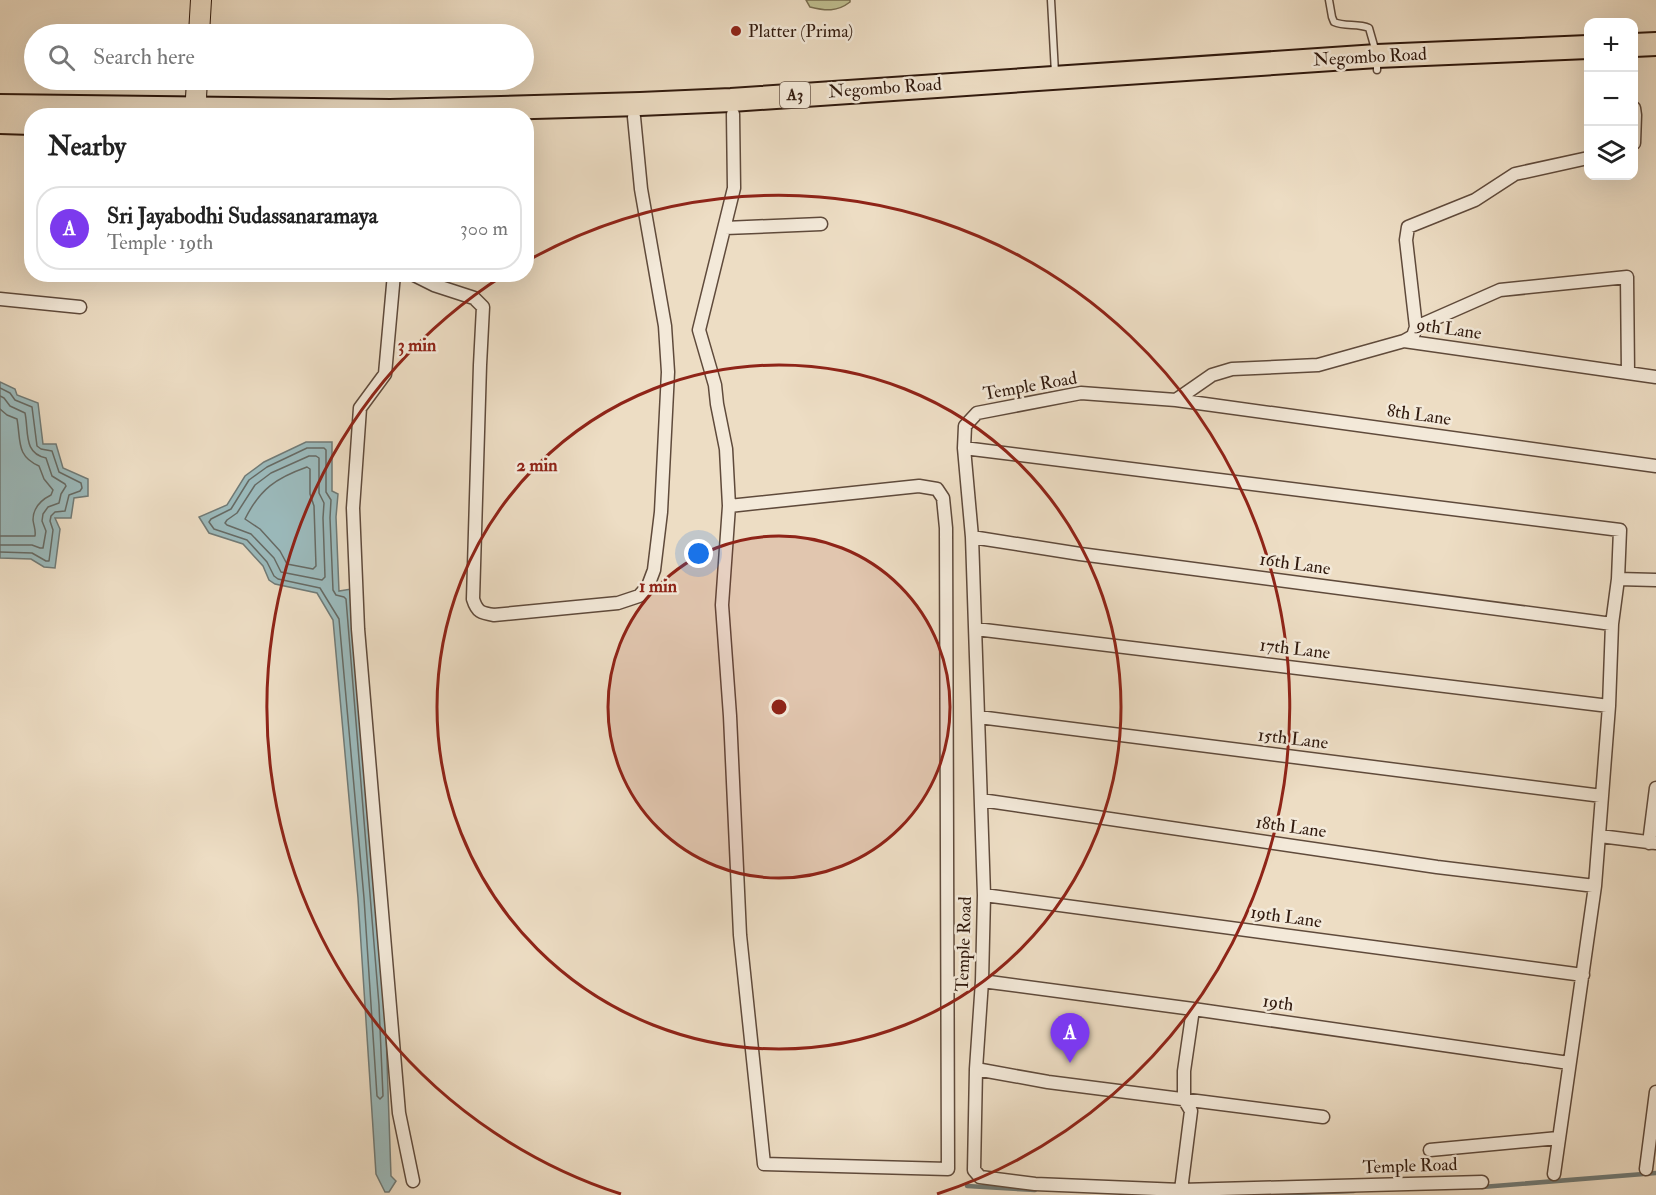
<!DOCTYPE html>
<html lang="en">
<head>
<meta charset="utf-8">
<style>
	body { margin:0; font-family:"IM FELL Double Pica",serif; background:#f2f2f2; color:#222 }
	.controls { position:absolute; right:18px; top:18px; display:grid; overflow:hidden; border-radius:12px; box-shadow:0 6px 24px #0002 }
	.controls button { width:54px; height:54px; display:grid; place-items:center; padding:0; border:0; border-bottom:2px solid #e0e0e0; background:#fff; color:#222; font:30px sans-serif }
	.you { position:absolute; left:699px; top:554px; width:21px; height:21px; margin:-15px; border:4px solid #fff; border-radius:50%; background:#1a73e8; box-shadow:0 0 0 9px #1a73e833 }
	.badge { display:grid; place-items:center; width:39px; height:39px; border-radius:50%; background:#7c3aed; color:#fff; font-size:20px; font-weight:700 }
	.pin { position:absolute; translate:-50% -50px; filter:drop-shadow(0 2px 3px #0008) }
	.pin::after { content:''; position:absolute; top:32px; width:21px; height:18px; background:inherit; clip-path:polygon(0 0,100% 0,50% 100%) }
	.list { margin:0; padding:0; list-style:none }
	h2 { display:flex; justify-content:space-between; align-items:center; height:78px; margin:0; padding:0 24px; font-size:26px }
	h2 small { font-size:20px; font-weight:400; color:#767676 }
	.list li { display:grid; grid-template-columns:39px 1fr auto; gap:18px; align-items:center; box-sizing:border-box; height:84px; margin:0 12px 12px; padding:0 12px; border:2px solid #e0e0e0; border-radius:24px }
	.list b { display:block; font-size:22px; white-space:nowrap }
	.list p { margin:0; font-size:20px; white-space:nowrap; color:#767676 }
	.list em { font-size:20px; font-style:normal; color:#767676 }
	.icon { flex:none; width:33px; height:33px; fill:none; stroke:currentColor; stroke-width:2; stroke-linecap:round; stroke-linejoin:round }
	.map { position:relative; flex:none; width:1656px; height:1195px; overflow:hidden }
	.search { position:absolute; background:#fff; box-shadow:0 6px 24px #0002; left:24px; top:24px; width:510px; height:66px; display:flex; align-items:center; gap:15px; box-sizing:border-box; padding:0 21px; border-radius:33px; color:#767676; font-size:22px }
	.panel { position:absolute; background:#fff; box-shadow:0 6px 24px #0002; left:24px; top:108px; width:510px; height:174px; border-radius:24px }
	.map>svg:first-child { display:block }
	.green { fill:#bfbf90; stroke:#786c4e; stroke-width:1.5 }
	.water { fill:#9bbabc; stroke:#707a76; stroke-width:1.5 }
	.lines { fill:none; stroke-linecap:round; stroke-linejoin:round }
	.shore { stroke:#666a64; stroke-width:1.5 }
	.stream { stroke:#707a76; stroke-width:4.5 }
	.lane-casing { stroke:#5f4a3b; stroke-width:9 }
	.street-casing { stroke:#5f4a3b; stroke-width:15 }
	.primary-casing { stroke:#30190d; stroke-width:22 }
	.highway-casing { stroke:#30190d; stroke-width:26 }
	.lane { stroke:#f3e9d9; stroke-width:6 }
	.street { stroke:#f3e9d9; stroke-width:12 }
	.primary { stroke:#edddc4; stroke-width:20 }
	.highway { stroke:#edddc4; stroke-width:22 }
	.ring { fill:none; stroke:#8f2418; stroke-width:3 }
	.poi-dot { fill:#8f2418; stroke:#f3e9d9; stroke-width:2 }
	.labels { text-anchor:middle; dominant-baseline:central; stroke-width:5; stroke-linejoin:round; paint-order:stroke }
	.shield { fill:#f3e9d9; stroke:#6a574a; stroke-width:1.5 }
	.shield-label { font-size:16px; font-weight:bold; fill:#30190d }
	.poi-label { font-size:18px; fill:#30190d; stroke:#f3e9d9; text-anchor:start }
	.street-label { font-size:18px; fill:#30190d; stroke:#f3e9d9 }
	.centre { fill:#8f2418; stroke:#f3e9d9; stroke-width:3 }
	.ring-label { font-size:18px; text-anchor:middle; font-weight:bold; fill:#8f2418; stroke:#f3e9d9; stroke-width:5; stroke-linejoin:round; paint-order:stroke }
</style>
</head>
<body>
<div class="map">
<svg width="1656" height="1195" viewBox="0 0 1656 1195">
	<rect width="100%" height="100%" fill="#edddc4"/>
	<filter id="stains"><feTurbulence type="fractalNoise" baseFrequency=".00333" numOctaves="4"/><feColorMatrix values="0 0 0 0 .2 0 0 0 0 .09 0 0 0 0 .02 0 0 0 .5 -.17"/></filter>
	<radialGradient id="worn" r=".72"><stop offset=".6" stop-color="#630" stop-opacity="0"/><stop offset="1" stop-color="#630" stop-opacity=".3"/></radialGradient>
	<!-- green -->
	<path class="green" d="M806,0h44v2c-13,10 -24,9 -40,5z"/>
	<!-- water -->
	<path class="water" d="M0,382l15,7 2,6 21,8 5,41h13l7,24 25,11v17l-14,2 -3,20h-16l5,11 -5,39 -11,-1 -13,-8 -31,-1z
		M306,442h26v49l6,3 -2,23 3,74 12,-2 34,415 6,172 5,5 -7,11h-4l-9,-18 -18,-276 -25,-278 -16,-27 -42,-9 -6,-4 -6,-14 -20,-22 -34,-11 -10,-16 28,-12 18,-29 19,-14z"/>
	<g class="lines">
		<!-- shore -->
		<path class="shore" d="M0,388l10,5 5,7 17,7 5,39 4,3 11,2 7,21 22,11 1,5 -2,3 -11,4 -4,16 -10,1 -4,4 -1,5 3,9 -4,31h-3l-14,-8 -32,-1
			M0,396l4,2 6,8 15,7c4,19 -2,40 21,45l6,18 13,8 1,2 -5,8 -2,9 -11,4 -5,7 -1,7 4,10 -3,17h-3l-8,-3h-32
			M0,409l7,6 10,4c4,22 -1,37 22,47l5,13 9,11 -2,5c-10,5 -18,13 -18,25 1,7 3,10 2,16h-35
			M307,448h17l2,2v42l5,8 -1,18 3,72 3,5 8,2 2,2 33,406 4,91 -3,3 -3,-3 -13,-198 -25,-279 -19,-31 -42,-9 -4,-3 -7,-14 -20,-22 -33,-11 -5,-7 2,-3 20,-10 18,-29 18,-13z
			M309,456h7l3,2v35l5,10 -1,15 2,59 -3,3 -41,-8 -7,-14 -23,-24 -24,-9 -2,-2 2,-3 10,-7 18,-28 16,-12z
			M307,467l3,2v25l4,12 2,60 -3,3 -26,-5 -7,-13 -20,-22 -15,-10c15,-30 31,-41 62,-52z"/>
		<!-- stream -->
		<path class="stream" d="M967,1186l68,4
			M1482,1187l174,-14
			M1236,1195l118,-4"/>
		<defs>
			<path id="lane" d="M1051,0l4,73
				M1329,0l3,17 2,5c11,5 24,1 35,6l8,28v14"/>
			<path id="street" d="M1634,108l1,7 -1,28
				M725,228l96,-4
				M394,274l-9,100 -25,34 -7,100 5,121 41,484 14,68
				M412,274l22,11 40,13 9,9 -3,58 -7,234c4,13 8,14 21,16l124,-12 21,-7 9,-10 6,-16 7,-58 7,-140 -3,-46 -24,-137 -7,-72
				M0,299l80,8
				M1416,327l84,-37 127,-13 1,96
				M1404,341l9,-5 3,-9 -10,-87 2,-13 67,-27 40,-26 73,-16
				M1176,400l36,-25 20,-6 86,-4 86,-24 252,36
				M964,448l656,82 -2,49 -6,45 -3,82 -14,180 -41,288
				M729,506l190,-20 18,3 6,9 3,30 2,641 -184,-5 -24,-229 -10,-219 -8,-111 7,-99 -3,-57 -9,-45 -2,-19 -16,-55 35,-142 -1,-74
				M972,537l108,17 532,70
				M1618,579l38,1
				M976,629l633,77
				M979,717l623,79
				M981,800l456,67 158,19
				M1600,836l56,7
				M1649,843l7,-55
				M984,895l599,80
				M982,981l211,28 376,54
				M976,1069l72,13 275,35
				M1430,1150l128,-12
				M1646,1169l10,-77
				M1482,1182l-301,8 -146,-6 -55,-7 -6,-7 2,-101 6,-88 2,-86 -12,-358 -8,-89 1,-22 12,-13 104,-20 95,7 480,66
				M1181,1190l10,-79 -7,-12v-28l9,-62"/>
			<path id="primary" d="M199,34l2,-34
				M195,116l2,-36"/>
			<path id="highway" d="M1634,45l22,-1
				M0,106l390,5 250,-7 91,-4 646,-44 211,-9
				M0,122l32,1"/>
		</defs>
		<!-- lane casing -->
		<use href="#lane" class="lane-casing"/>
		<!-- street casing -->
		<use href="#street" class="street-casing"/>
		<!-- primary casing -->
		<use href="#primary" class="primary-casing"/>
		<!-- highway casing -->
		<use href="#highway" class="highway-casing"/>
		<!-- lane -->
		<use href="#lane" class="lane"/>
		<!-- street -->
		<use href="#street" class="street"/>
		<!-- primary -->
		<use href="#primary" class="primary"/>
		<!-- highway -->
		<use href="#highway" class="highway"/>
	</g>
	<!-- distance rings -->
	<circle cx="779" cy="707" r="171" fill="#8f2418" fill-opacity=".12"/>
	<g class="ring">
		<circle cx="779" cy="707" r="171"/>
		<circle cx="779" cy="707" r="342"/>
		<path d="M621 1194A512 512 0 0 1 504 275M527 261A512 512 0 1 1 937 1194"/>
	</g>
	<!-- markers -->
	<circle class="poi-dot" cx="736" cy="31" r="6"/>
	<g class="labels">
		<!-- shield labels -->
		<rect class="shield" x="780" y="82" width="30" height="26" rx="4.5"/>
		<g class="shield-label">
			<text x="795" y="95">A3</text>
		</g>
		<!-- poi labels -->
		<g class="poi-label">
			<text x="748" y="31">Platter (Prima)</text>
		</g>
		<!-- street labels -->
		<g class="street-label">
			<text transform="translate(1370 57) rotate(-3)">Negombo Road</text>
			<text transform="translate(885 88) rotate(-4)">Negombo Road</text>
			<text transform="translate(1449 329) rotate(8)">9th Lane</text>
			<text transform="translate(1030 386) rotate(-10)">Temple Road</text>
			<text transform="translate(1419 415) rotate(8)">8th Lane</text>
			<text transform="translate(1295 564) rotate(8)">16th Lane</text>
			<text transform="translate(1295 649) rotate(7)">17th Lane</text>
			<text transform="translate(1293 739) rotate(7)">15th Lane</text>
			<text transform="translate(1291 827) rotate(8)">18th Lane</text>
			<text transform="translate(1286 917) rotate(8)">19th Lane</text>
			<text transform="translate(964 944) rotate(-88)">Temple Road</text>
			<text transform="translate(1278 1003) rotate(8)">19th</text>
			<text transform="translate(1410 1166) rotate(-2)">Temple Road</text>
		</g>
	</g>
	<circle cx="779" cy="707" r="9" class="centre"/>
	<g class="ring-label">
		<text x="417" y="351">3 min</text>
		<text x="537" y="471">2 min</text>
		<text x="658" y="592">1 min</text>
	</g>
	<rect width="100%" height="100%" filter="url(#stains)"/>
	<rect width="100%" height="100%" fill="url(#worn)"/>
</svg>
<div class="controls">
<button>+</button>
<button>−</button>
<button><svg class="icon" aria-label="layers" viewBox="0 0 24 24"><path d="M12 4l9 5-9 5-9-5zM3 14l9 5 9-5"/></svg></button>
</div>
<div class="you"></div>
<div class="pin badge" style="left:1070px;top:1063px">A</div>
<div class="search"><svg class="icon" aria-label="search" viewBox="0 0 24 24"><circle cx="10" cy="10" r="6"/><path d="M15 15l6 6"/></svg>Search here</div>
<section class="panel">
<h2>Nearby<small></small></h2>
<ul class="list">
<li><span class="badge">A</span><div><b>Sri Jayabodhi Sudassanaramaya</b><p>Temple · 19th</p></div><em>300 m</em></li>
</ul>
</section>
</div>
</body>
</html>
